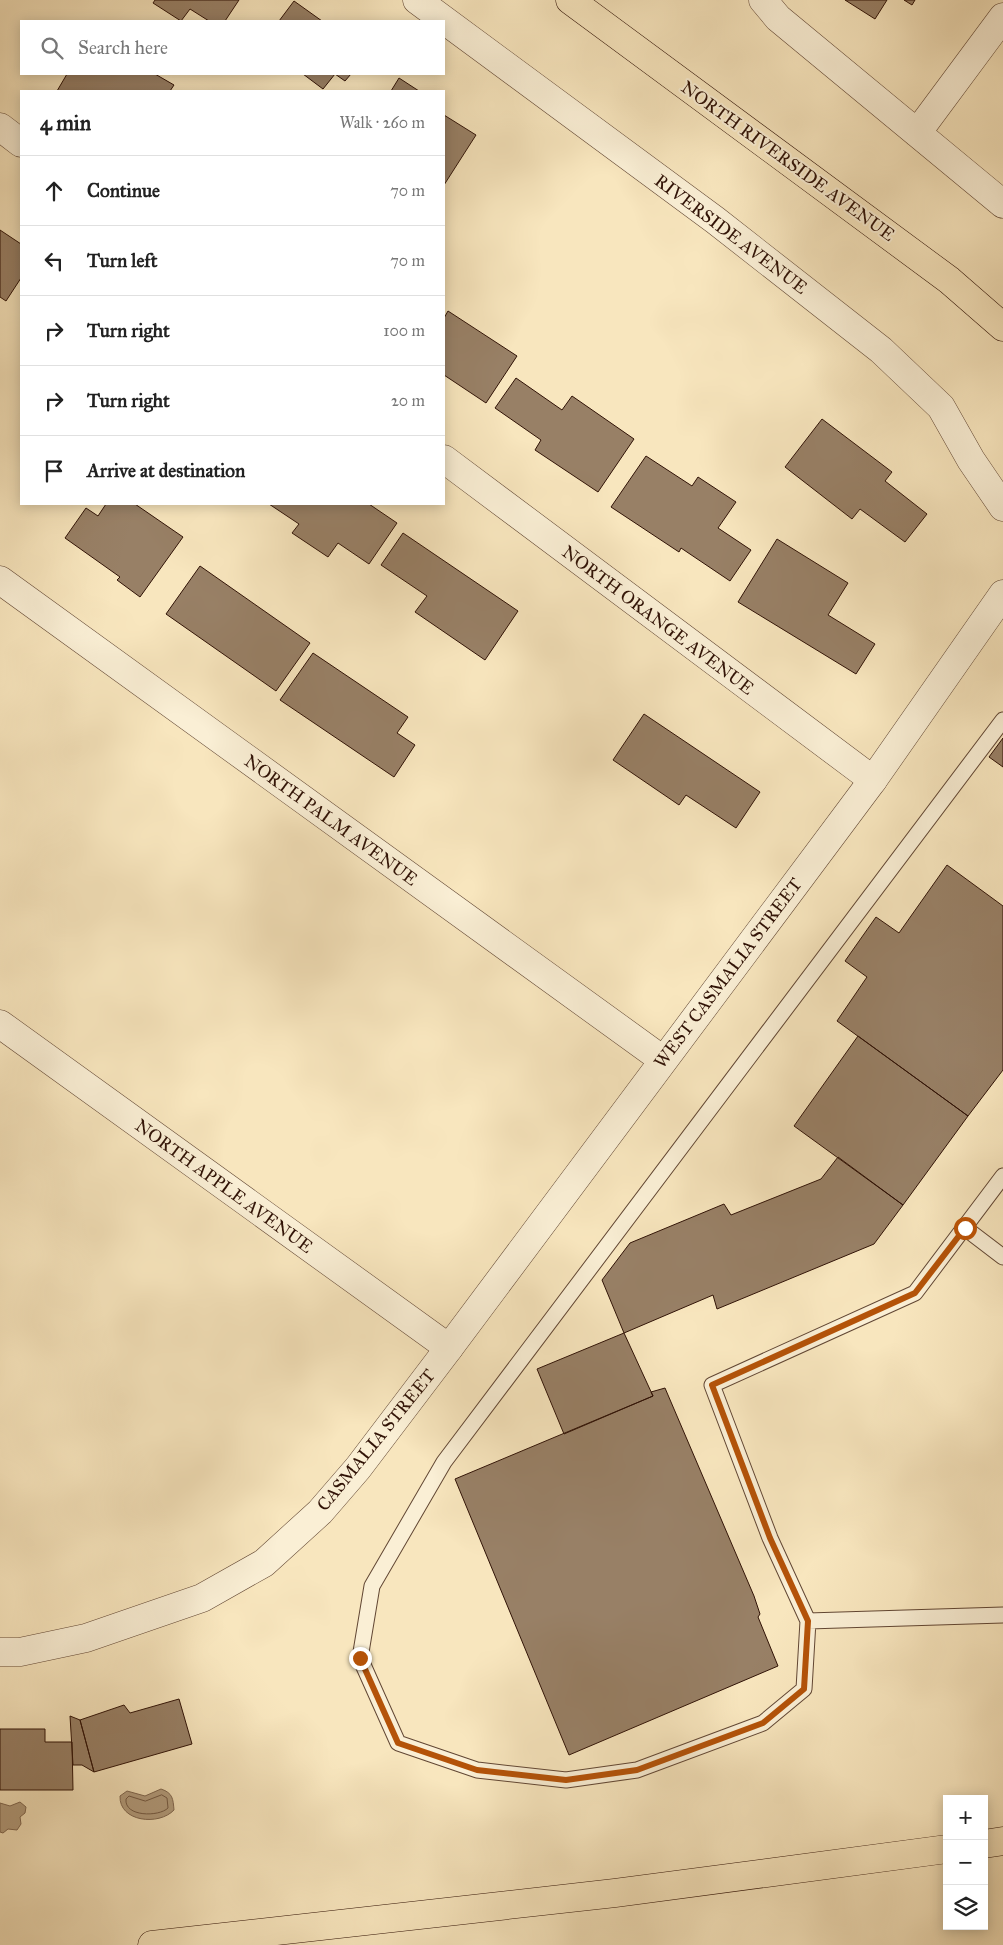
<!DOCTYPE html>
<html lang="en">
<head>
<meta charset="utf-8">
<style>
	body { margin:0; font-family:"IM FELL Great Primer",serif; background:#f6f6f6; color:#222 }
	.controls { position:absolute; right:15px; bottom:15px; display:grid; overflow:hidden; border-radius:0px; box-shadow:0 2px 12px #0003 }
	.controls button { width:45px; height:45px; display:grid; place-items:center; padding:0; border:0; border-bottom:1px solid #e0e0e0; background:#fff; color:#222; font:25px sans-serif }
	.stop { position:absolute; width:15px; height:15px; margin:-11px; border:4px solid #b45309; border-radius:50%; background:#fff }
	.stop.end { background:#b45309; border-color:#fff; box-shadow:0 1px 5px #0008 }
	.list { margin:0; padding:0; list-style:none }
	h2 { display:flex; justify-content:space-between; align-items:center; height:65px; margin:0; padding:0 20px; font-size:21px }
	h2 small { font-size:16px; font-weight:400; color:#767676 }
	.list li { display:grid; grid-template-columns:32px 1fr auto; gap:15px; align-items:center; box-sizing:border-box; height:70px; padding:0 20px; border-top:1px solid #e0e0e0 }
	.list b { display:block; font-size:19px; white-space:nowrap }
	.list em { font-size:16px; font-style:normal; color:#767676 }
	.icon { flex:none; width:28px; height:28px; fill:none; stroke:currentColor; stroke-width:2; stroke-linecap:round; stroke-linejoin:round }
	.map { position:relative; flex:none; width:1003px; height:1945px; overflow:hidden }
	.search { position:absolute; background:#fff; box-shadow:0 2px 12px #0003; left:20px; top:20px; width:425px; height:55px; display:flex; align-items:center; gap:12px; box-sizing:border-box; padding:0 18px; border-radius:0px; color:#767676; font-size:19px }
	.panel { position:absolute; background:#fff; box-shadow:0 2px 12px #0003; left:20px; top:90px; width:425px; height:415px; border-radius:0px }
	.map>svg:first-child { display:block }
	.water { fill:#b49e7f; stroke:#7f664f }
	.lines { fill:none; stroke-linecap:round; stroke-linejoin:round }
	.shore { stroke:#725842; stroke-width:1 }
	.building { fill:#988066; stroke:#301206 }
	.service-casing { stroke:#624734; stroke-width:17 }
	.minor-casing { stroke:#624734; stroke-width:29 }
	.tertiary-casing { stroke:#624734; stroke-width:29 }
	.primary-casing { stroke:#301206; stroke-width:29 }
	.motorway-casing { stroke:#301206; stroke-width:29 }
	.service { stroke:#faefd5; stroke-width:15 }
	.minor { stroke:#faefd5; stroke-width:28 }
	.tertiary { stroke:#faefd5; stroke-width:28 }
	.primary { stroke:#f8e6be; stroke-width:28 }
	.motorway { stroke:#f8e6be; stroke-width:28 }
	.route { stroke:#b45309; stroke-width:6 }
	.labels { text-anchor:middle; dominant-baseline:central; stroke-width:4; stroke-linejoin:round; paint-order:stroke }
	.street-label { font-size:18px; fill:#301206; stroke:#faefd5 }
</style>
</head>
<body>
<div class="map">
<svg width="1003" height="1945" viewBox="0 0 1003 1945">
	<rect width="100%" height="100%" fill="#f8e6be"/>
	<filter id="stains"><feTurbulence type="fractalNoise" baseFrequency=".004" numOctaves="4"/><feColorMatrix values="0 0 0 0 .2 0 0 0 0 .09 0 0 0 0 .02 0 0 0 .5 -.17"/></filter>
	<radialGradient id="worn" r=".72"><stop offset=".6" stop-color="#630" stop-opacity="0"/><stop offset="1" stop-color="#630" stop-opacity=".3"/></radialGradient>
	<!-- water -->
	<path class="water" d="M161,1789c12,4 12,10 13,21 -15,16 -55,12 -54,-14l7,-5 18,5z
		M20,1802l6,5 -1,6 -5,4 1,7 -4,6 -9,-1 -5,4 -3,-1v-29l10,3z"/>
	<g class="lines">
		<!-- shore -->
		<path class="shore" d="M162,1795l5,3 1,10c-9,9 -44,9 -42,-9l3,-3 16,5z"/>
	</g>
	<!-- building -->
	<path class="building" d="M155,0h84l-14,21h-16l-19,-12 -9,12 -28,-18z
		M845,0h42l-12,19z
		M904,0h11l-3,5z
		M294,1l28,20h-43z
		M67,74h88l19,11 -4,6h-113z
		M303,74h48l-6,7 -10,-7 -12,15z
		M399,78l20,13h-28z
		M444,115l32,20 -32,50z
		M0,230l21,14v34l-15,23 -6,-4z
		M448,311l69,45 -31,47 -42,-28v-57z
		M516,378l46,32 10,-14 62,43 -36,53 -63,-42 6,-10 -46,-32z
		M822,419l70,53 -7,9 42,33 -22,28 -45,-33 -8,10 -67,-52z
		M646,456l46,30 6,-9 38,25 -18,26 33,22 -21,31 -49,-33 -2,4 -68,-45z
		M106,504h29l48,33 -43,60 -23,-17 3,-3 -55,-39 21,-30 12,8z
		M269,504h100l28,19 -28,41 -31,-21 -10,14 -36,-24 7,-9z
		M403,533l115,78 -33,49 -70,-48 12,-16 -46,-31z
		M777,539l71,44 -20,32 47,29 -19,30 -118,-72z
		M200,566l110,77 -34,48 -110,-77z
		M313,653l95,64 -11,16 18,12 -21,32 -114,-77z
		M644,714l116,78 -24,36 -50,-33 -7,10 -66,-45z
		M1003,738v29l-14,-10z
		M947,865l56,41v164l-35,46 -131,-95 30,-44 -22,-16 31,-44 23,16z
		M858,1036l110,80 -65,89 -109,-79z
		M838,1157l65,48 -29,39 -157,65 -4,-14 -89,38 -22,-53 28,-37 94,-39 7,11 90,-36z
		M624,1333l29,63 -89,38 -27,-65z
		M665,1388l89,208 6,18 -2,3 20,49 -209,89 -114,-276 198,-83 -2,-4z
		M179,1699l13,45 -98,28 -14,-52 44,-15 6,8z
		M70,1716l10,4 14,52 -12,-7h-9z
		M0,1729h45v13h27l1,48h-73z"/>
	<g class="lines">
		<defs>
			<path id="service" d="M1003,1176l-88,117 -203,92 58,153 38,83 195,-6
				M965,1228l38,29
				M808,1621l-4,68 -41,34 -126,47 -71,10 -89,-10 -79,-27 -38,-85 12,-72 72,-124 559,-742"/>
			<path id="minor" d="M417,0l298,220 166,130 60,57 30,53 32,47
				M763,0l15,18 225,186
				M0,127l21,16
				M917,133l86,-116
				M444,459l429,321
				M0,580l663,480
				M0,1024l449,324"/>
			<path id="tertiary" d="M0,1652h20l66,-14 116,-40 62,-35 56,-51 38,-44 91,-120 424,-568 130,-186"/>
			<path id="primary" d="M570,0l379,280 54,47"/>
			<path id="motorway" d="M984,1844l19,-3
				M152,1945l463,-52 332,-44"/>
		</defs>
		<!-- service casing -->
		<use href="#service" class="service-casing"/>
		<!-- minor casing -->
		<use href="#minor" class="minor-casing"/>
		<!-- tertiary casing -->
		<use href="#tertiary" class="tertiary-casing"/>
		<!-- primary casing -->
		<use href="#primary" class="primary-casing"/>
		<!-- motorway casing -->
		<use href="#motorway" class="motorway-casing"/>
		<!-- service -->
		<use href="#service" class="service"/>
		<!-- minor -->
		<use href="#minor" class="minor"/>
		<!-- tertiary -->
		<use href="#tertiary" class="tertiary"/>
		<!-- primary -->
		<use href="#primary" class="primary"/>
		<!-- motorway -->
		<use href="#motorway" class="motorway"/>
	</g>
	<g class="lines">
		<!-- route -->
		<path class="route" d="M360,1658l38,85 79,27 89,10 71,-10 126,-47 41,-34 4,-68 -38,-83 -58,-153 203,-92 50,-65"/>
	</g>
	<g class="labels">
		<!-- street labels -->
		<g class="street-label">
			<text transform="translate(788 161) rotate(36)">NORTH RIVERSIDE AVENUE</text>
			<text transform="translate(731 234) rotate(37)">RIVERSIDE AVENUE</text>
			<text transform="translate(658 620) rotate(37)">NORTH ORANGE AVENUE</text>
			<text transform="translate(331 820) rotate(36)">NORTH PALM AVENUE</text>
			<text transform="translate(728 973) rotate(-53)">WEST CASMALIA STREET</text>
			<text transform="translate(224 1186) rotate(36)">NORTH APPLE AVENUE</text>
			<text transform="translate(376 1440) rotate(-51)">CASMALIA STREET</text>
		</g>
	</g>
	<rect width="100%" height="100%" filter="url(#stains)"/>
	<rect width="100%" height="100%" fill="url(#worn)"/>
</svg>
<div class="controls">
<button>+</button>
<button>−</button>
<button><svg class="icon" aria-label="layers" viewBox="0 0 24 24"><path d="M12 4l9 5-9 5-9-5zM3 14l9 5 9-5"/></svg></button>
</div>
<div class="stop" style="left:965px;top:1228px"></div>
<div class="stop end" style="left:360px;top:1658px"></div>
<div class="search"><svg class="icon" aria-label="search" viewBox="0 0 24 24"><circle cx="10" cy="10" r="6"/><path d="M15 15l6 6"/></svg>Search here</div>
<section class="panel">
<h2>4 min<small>Walk · 260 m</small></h2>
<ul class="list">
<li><svg class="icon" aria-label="ahead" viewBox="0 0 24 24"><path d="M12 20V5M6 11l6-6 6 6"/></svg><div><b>Continue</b></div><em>70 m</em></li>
<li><svg class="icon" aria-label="left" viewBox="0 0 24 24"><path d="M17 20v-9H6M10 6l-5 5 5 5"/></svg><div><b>Turn left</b></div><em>70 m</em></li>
<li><svg class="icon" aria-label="right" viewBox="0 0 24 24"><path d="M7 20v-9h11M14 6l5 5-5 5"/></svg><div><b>Turn right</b></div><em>100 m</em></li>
<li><svg class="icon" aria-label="right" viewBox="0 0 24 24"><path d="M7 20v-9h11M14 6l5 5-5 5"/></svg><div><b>Turn right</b></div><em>20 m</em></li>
<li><svg class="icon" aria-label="arrive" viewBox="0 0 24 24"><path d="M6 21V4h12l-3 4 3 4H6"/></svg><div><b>Arrive at destination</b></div></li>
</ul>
</section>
</div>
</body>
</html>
